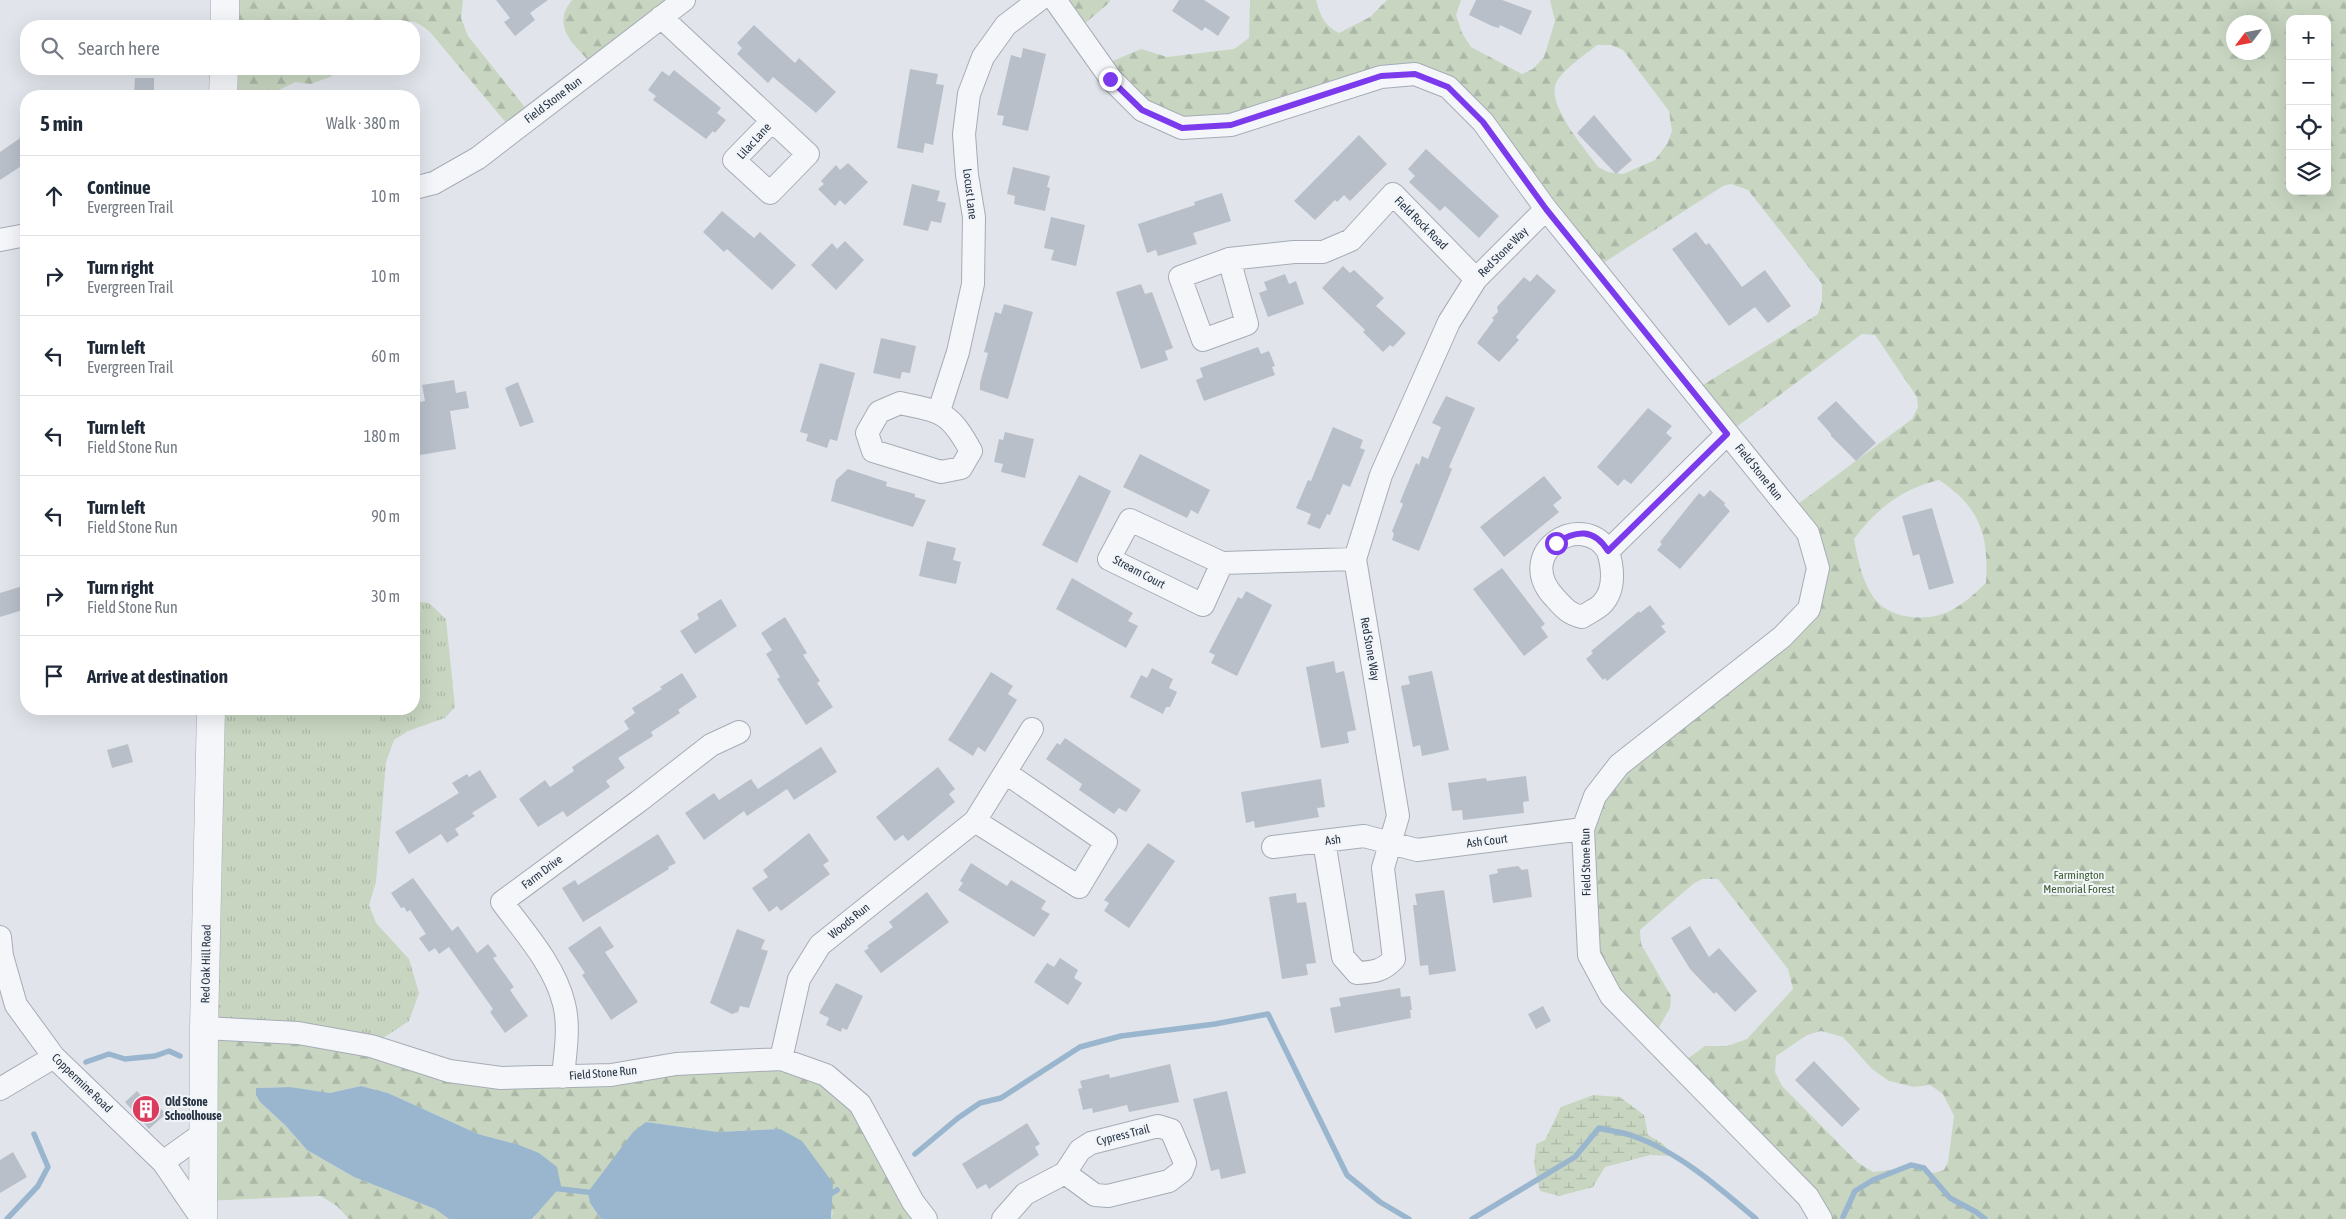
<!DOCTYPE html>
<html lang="en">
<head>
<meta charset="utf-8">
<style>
	body { margin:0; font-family:"Asap Condensed",sans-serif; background:#f2f2f3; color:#1f2937 }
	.controls { position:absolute; right:15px; top:15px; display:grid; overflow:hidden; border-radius:10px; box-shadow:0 5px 20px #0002 }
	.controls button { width:45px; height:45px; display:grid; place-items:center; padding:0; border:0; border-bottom:1px solid #e0e1e3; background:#fff; color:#1f2937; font:25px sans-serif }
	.compass { position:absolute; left:2226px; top:15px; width:45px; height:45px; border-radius:50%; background:#fff; box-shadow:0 5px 20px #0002; rotate:238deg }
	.stop { position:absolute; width:15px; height:15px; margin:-11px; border:4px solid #7c3aed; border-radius:50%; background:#fff }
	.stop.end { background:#7c3aed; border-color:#fff; box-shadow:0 1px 5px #0008 }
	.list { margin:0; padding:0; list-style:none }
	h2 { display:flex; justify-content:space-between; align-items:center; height:65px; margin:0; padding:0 20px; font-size:21px }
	h2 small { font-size:16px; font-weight:400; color:#747a83 }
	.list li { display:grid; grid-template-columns:32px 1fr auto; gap:15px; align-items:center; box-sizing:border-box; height:80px; padding:0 20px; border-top:1px solid #e0e1e3 }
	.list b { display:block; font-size:19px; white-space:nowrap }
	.list p { margin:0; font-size:16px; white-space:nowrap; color:#747a83 }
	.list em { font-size:16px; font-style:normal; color:#747a83 }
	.icon { flex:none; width:28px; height:28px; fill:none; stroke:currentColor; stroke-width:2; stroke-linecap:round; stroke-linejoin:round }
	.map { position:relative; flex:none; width:2346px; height:1219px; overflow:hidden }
	.search { position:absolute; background:#fff; box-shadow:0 5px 20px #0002; left:20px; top:20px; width:400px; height:55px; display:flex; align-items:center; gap:12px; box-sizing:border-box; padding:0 18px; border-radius:20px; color:#747a83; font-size:19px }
	.panel { position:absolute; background:#fff; box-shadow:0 5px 20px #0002; left:20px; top:90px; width:400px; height:625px; border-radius:20px }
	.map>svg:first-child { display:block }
	.grass { fill:url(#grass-tufts) }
	.forest { fill:url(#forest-firs); fill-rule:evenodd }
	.wetland { fill:url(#wetland-marsh) }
	.pitch { fill:#c8d6c1 }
	.water { fill:#99b6ce }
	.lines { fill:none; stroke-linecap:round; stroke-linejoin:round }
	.stream { stroke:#99b6ce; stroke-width:5.5 }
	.building { fill:#b8bfc9 }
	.minor-casing { stroke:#a6acb6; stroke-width:24 }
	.tertiary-casing { stroke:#a6acb6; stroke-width:29 }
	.minor { stroke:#f4f6f9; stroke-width:22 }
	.tertiary { stroke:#f4f6f9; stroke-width:28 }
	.route { stroke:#7c3aed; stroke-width:6 }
	.labels { text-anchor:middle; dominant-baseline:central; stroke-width:4; stroke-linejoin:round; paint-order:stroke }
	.street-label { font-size:12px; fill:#283444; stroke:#f1f4f8 }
	.park-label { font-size:12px; fill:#3f6134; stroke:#f1f4f8 }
	.poi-label { font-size:12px; font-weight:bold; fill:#283444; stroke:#f1f4f8; text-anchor:start }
</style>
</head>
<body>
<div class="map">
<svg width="2346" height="1219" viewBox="0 0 2346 1219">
	<defs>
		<pattern id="grass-tufts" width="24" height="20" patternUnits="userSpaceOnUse" patternTransform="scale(1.25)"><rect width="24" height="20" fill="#c8d6c1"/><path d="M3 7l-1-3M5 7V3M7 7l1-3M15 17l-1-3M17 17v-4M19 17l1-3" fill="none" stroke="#acb8a7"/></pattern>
		<pattern id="forest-firs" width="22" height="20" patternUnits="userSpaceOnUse" patternTransform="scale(1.25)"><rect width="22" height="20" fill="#c8d6c1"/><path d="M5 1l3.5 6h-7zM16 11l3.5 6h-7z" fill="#acb8a7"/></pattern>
		<pattern id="wetland-marsh" width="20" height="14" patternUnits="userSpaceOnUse" patternTransform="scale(1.25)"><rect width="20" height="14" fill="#c8d6c1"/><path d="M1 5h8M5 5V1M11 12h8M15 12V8" fill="none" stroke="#acb8a7"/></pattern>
	</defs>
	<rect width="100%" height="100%" fill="#e1e5eb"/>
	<!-- grass -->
	<path class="grass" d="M414,601l15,2 17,16 9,88 -10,11 -37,13 -14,9 -8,22 -10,120 -7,23 7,18 33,36 10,34 -10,28 -38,25 -167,-18 7,-319h203z"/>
	<!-- forest -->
	<path class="forest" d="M225,0h238l-2,18 7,18 64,80 -19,15 -83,-99c-12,-9 -18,-15 -31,-6h-174z
		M572,0h112l-89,68c-18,-22 -46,-40 -23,-68z
		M1055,0h55v2l-34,29z
		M1250,0h66c5,17 7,24 23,33l31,-16 17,-17h74l-5,15 6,18 9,14 51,27 11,-5 11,-12 11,-36 -5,-21h796v1219h-525l-142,-154 26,-19h22l20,-7 46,-50 -5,-20 -70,-90h-16l-9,5 -53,46 1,14 30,52 -1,12 -17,30 -64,-83 6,-159 187,-159 36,-69 -28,-58 122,-91 6,-12 -1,-10 -42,-62 -13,-1 -135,100 -34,-43 125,-77 4,-13v-17l-74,-94 -17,-6 -8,2 -129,83 -111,-147 -68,-48 -233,54 -81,-62 40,-17 26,8 67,-8 15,-11zM2290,19h37v172h-37zM2234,22h30v30h-30zM1597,45h14l12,5 46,61 3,20 -5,13 -12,16 -32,14 -15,-2 -10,-5c-13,-19 -54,-64 -41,-86 7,-12 29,-27 40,-36zM1939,480c41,27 50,55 47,103 -12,11 -25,24 -41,30 -22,9 -57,5 -71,-15 -12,-17 -16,-38 -20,-59 21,-29 49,-51 85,-59zM1821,1031l22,6 29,32 17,12 25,6 16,-2 13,9 11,22 -6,46 -4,8 -10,3 -22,-5 -39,4 -16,-10 -75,-76 -7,-14 1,-16 31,-21z
		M224,69h116l-10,8 -19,7 -16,-2 -28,14h-44z
		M204,1028l94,5 151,38 332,-12 45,16 100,144h-95l2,-7 -53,-83 -62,3 -72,-10 -56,81 11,16h-69l3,-2 -19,-73 -38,-10 -90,-41 -27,-7 -31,7 -40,-6 -34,1 4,14 25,23 22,25 47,27 81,32 14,10h-100l-12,-13 -16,-10 -118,5z"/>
	<!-- wetland -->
	<path class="wetland" d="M1593,1095l27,2 24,18 4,20 15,9 10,12 -23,-1 -45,12 -12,20 -34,9 -19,-5 -6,-27 2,-20 9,-4 16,-33z"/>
	<!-- pitch -->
	<path class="pitch" d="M317,709h60l3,15 -61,15 -8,-29z"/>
	<!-- water -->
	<path class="water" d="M361,1086l27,7 90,41 38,10 23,9 18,14 4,19 -29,33h-83l-14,-10 -81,-32 -47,-27 -22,-25 -25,-23 -4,-7v-7l34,-1 40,6z
		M646,1122l72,10 62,-3 22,12 31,42 -2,36h-230l-11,-16 -2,-11 45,-60z"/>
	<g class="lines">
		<!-- stream -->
		<path class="stream" d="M86,1062l23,-8 16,5 30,-3 14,-5 11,5
			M915,1154l43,-36 22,-15 21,-5 79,-51 41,-11 94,-12 53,-10 79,161 33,27 29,17
			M552,1188l43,5
			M826,1197l11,-7
			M1843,1217l12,-26 18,-11 38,-15 13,3 26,30 26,14 9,7
			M7,1219l31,-33 10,-19 -14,-33
			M1472,1219l103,-62 24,-29c11,3 23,4 34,8 46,16 87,52 123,83"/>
	</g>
	<!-- building -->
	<path class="building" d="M496,0h52l-18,13 5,7 -20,16 -11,-14 6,-4z
		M1179,0h25l26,17 -12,19 -13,-9 -3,4 -30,-20z
		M1476,0h26l30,11 -11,24 -21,-10 -1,3 -7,-2 -23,-11z
		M754,25l41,38 4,-5 37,34 -20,21 -43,-36 -5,6 -31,-29 5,-6 -5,-5z
		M1023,48l23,6 -18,77 -26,-6 2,-9 -7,-1 14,-60 10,3z
		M910,69l28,5 -2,10 8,1 -11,60 -8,-2 -2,10 -26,-5z
		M674,70l47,38 -4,5 9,7 -11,13 -2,-2 -7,8 -53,-39 3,-4 -8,-6 14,-19 7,5z
		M135,78h19v18h-20z
		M1594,115l38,45 -16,14 -39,-41z
		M26,134v29l-26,17v-28z
		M1359,135l28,29 -37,37 -6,-6 -7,7 -2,-2 -20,20 -21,-19z
		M1426,149l73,67 -20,22 -34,-32 -5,5 -31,-29 6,-6 -7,-7z
		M848,163l20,19 -23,23 -5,-5 -5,6 -17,-17 6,-5 -3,-3 15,-16 4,5z
		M1013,167l37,9 -3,11 3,1 -5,23 -31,-7 1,-8 -8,-2z
		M912,184l28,7 -3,10 9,2 -5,20 -10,-2 -3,10 -25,-6z
		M1222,193l9,28 -38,12 4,11 -39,12 -2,-6 -9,3 -9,-29 57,-19 -1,-3z
		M722,211l32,27 6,-6 36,33 -24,25 -45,-41 -3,3 -21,-20z
		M1051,217l34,8 -9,41 -25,-6 3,-10 -10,-2z
		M1696,232l10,13 3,-2 33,44 23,-17 26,36 -23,17 -13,-16 -26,19 -57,-77z
		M845,241l19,19 -28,30 -25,-25 21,-22 5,6z
		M1343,266l7,7 4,-3 30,28 -8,8 30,27 -13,14 -3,-2 -7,7 -20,-20 2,-2 -43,-42z
		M1285,274l4,10 7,-3 8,23 -36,13 -9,-24 8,-3 -3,-8z
		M1537,274l19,17 -40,46 3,3 -20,22 -22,-19 17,-23 -2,-2 6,-6 -1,-5 27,-30 6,5z
		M1141,284l4,10 7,-2 21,56 -8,3 3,9 -27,9 -25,-77z
		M1004,304l29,8 -25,87 -28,-9v-7l8,-30 -4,-1 11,-40 6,2z
		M881,338l35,8 -6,27 -8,-1 -2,7 -27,-6z
		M1258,347l3,7 8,-3 6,15 -3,1 3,8 -71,26 -8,-21 7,-3 -3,-9z
		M820,363l35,10 -18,68 -7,-2 -3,9 -21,-7 2,-7 -8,-2z
		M454,380l2,13 10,-2 3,17 -19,3 6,38 -42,7v-53l11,-2 -3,-16z
		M518,382l16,40 -14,5 -15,-39z
		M1446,396l29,12 -26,59 3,2 -33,82 -27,-11 2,-6 -2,-3 11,-27 -3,-2 16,-39 3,2 3,-9 6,3 13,-32 -9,-4z
		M1836,401l40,42 -20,18 -25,-25v-2l-14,-16z
		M1648,408l24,18 -6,7 6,5 -41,46 -7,-5 -6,7 -21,-19z
		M1333,427l30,13 -3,8 5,2 -15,37 -7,-3 -13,31 -3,-1 -7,15 -13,-5 4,-10 -15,-6 12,-28 3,1z
		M1005,432l29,7 -9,39 -24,-6 2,-8 -9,-2 5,-23 4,1z
		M1140,454l70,36 -12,24 -7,-4 -4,8 -64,-31z
		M848,469l39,13 -1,4 29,8v3l11,3 -13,27 -82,-26 5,-21z
		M1079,475l32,16 -34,72 -35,-18z
		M1544,476l18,22 -9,7 6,7 -55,45 -24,-30z
		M1710,490l15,13 -1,2 6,6 -50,58 -23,-19 5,-6 -2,-2 39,-49 5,4z
		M1932,508l22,75 -25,7 -10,-36 -6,2 -11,-40z
		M927,541l29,7 -3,12 8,2 -5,22 -37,-8z
		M1502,568l43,56 -4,3 7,10 -24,19 -51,-67z
		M1072,578l61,35 -5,8 10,5 -12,22 -70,-39z
		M26,585v24l-26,8v-24z
		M1246,591l26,14 -35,71 -26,-13 4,-8 -6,-3 29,-55 4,2z
		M721,599l16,27 -42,28 -15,-23 19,-12 -2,-5z
		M1650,605l15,19 -4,2 5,6 -59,49 -2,-3 -2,2 -17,-21 7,-6 -2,-2 48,-40 1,2z
		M785,617l22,36 -4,2 17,26 -3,2 16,24 -27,18 -29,-46 3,-2 -14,-23 6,-4 -11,-17z
		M1334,661l2,12 8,-2 12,59 -9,2 2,11 -28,5 -15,-81z
		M1152,668l21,11 -4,9 8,4 -7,15h-4l-3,7 -33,-17 11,-22 6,3z
		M1432,671l17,79 -27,6 -2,-11 -7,2 -12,-61 9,-2 -2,-8z
		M991,672l22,14 -5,8 9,6 -32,52 -7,-5 -5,9 -25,-16z
		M682,673l15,24 -19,13 2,3 -29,19 2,4 -35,22 7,10 -19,13 4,6 -43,30 -4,-6 -25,16 -19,-28 26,-19 5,7 24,-16 -2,-4 57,-38 -5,-8 11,-8 -3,-5 30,-19 -2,-2z
		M1065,738l76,52 -15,22 -7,-4 -5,6 -35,-24 3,-6 -36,-25 11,-16 3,2z
		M128,744l5,18 -21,6 -5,-18z
		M821,747l16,25 -43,28 -7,-11 -40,27 -3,-5 -40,29 -19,-27 29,-20 5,7 32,-21 7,10z
		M938,767l17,22 -6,5 6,8 -47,39 -5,-6 -8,6 -19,-24z
		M480,770l17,27 -25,16 3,3 -20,13 4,6 -12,8 -6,-9 -32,20 -14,-22 64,-39 -7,-10 15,-9 2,3z
		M1526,776l3,25 -6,1 1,11 -61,7 -1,-10 -10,1 -4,-28 38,-5 1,3z
		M1321,779l4,28 -8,1 2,9 -64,11 -1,-7 -8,2 -5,-31z
		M809,833l20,28 -6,4 7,9 -49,37 -4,-5 -8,6 -17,-24 16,-11 -5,-7z
		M658,834l18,29 -8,4 1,2 -86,53 -21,-34 13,-8 3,5z
		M1148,843l27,18 -46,67 -25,-17 5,-8 -5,-3z
		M971,863l36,23 4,-6 35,21 -5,8 9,5 -16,23 -76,-47 5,-7 -3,-2z
		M1518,866l4,4 6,-1 4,28 -39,6 -4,-28 9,-2 -1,-4z
		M413,878l39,53 6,-5 19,27 11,-9 9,12 -4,2 21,29 -4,3 18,26 -23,17 -15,-21 3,-3 -44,-62 -10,7 -4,-6 -6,4 -10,-14 7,-4 -16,-24 -3,2 -3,-5 -3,1 -10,-15z
		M1444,890l12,81 -27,4 -1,-10 -8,1 -7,-61h4l-2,-11z
		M927,892l22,30 -68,51 -17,-22 5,-3 -2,-2 26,-19 -4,-5z
		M1296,893l1,10 9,-1 10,61 -10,1 2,11 -26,4 -13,-82z
		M600,926l14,21 -9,5 33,50 -27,18 -29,-45 3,-2 -17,-25z
		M1690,926l19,31 10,-9 38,43 -22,21 -19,-20 -2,2 -24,-25 -19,-31z
		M737,929l28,11 -4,9 7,2 -19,57 -9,-2 -2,6 -6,2 -22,-11z
		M1060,958l18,12 -4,8 8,5 -14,22 -34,-23 13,-19 7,4z
		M836,983l27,13 -16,34 -5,-2 -1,4 -15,-7 3,-7 -10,-5z
		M1400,988l1,9 9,-1 2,14h-2l1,8 -76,15 -5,-25 11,-2 -2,-8z
		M1543,1006l8,15 -15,8 -8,-15z
		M1814,1061l46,48 -18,18 -47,-47z
		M1170,1064l9,38 -50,10 -2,-7 -34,8 -1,-5 -9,2 -5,-21 4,-1 -2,-7 29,-7 1,4z
		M137,1091l10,12 5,-4 14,15 -17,15 -24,-27z
		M1227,1091l19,82 -25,6 -2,-10 -8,2 -18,-72z
		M1027,1123l13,21 -5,3 4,8 -50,34 -3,-5 -9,5 -15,-25z
		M13,1152l14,25 -27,16v-33z"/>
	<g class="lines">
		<defs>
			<path id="minor" d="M1055,0l56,79 31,31 40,18 49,-3 150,-48 34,-3 33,13 35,35 63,87 262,324 10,35 -9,41 -27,28 -163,128 -24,31 -12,33 6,126 22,41 197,201 13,22
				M661,17l147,137 -38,39 -36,-33 38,-39
				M414,188l20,-5 44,-25 206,-158
				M0,240l26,-5
				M1229,259l18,65 -44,16 -23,-63 49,-18 65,-7h29l28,-12 42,-46 83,85
				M900,403c42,9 49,8 71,48l-10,17 -20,4 -68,-21 -6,-18 12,-21z
				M939,411l19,-59 15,-68 1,-67 -7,-42 -3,-41 5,-40 14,-37 23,-32 33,-25
				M1608,551c-26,-42 -96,2 -53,47 9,10 14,16 27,19 6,-4 15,-8 20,-13 14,-15 11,-36 6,-53l119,-117
				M1222,563l-19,42 -94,-46 21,-39 92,43 133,-4
				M975,821l104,66 27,-45 -100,-69
				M1324,841l19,116 14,16c17,-1 26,-2 37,-14l-11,-91 15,-52 -43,-257 26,-84 68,-153 27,-43 70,-70
				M1273,847l91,-11 53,14 166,-21
				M0,937l2,19 14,49 38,52 109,105 39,57
				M204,1028l94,5 73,13 78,25 52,7 110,-3 65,-11 105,-5 45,16 34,29 53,98 13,17
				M781,1059l18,-80 21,-34 155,-124 57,-92
				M563,1077c2,-23 7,-50 1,-73 -9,-38 -39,-71 -62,-102l137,-101 72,-56 28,-13
				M0,1089l54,-32
				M163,1162l42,-30
				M1003,1219l22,-25 40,-21 15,-23 11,-7 67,-17 13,4 14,33 -3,8 -13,10 -61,15 -13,-1 -30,-22"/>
			<path id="tertiary" d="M225,26v-26
				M223,96l1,-27
				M203,1219l1,-191 7,-319"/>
		</defs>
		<!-- minor casing -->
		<use href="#minor" class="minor-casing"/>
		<!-- tertiary casing -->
		<use href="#tertiary" class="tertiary-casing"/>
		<!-- minor -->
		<use href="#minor" class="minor"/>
		<!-- tertiary -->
		<use href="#tertiary" class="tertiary"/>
	</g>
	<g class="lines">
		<!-- route -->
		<path class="route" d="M1110,79l32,31 40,18 49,-3 150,-49 34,-2 33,13 35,35 63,87 181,225 -119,117c-14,-23 -32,-21 -52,-8"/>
	</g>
	<!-- icons -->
	<defs>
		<symbol id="building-disc" viewBox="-11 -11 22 22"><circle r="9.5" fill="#db3b5c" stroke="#f1f4f8"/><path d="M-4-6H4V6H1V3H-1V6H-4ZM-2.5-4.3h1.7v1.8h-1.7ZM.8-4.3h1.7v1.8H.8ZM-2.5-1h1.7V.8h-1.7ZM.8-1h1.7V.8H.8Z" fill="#fff"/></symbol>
	</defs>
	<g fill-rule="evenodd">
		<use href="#building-disc" x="130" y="1093" width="32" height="32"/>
	</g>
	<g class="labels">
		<!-- street labels -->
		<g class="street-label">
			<text transform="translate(553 100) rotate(-37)">Field Stone Run</text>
			<text transform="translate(754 141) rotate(-48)">Lilac Lane</text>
			<text transform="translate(970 194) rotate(83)">Locust Lane</text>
			<text transform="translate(1421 223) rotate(45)">Field Rock Road</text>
			<text transform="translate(1503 252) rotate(-45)">Red Stone Way</text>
			<text transform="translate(1759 472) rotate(51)">Field Stone Run</text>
			<text transform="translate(1139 572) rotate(28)">Stream Court</text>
			<text transform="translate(1370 649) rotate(80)">Red Stone Way</text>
			<text transform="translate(1333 840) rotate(-7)">Ash</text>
			<text transform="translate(1487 841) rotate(-7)">Ash Court</text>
			<text transform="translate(1586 862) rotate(-91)">Field Stone Run</text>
			<text transform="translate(542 872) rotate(-37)">Farm Drive</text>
			<text transform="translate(849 921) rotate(-39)">Woods Run</text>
			<text transform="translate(206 964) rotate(-89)">Red Oak Hill Road</text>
			<text transform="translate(603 1073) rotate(-5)">Field Stone Run</text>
			<text transform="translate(82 1083) rotate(44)">Coppermine Road</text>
			<text transform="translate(1123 1135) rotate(-14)">Cypress Trail</text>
		</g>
		<!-- park labels -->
		<g class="park-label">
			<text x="2079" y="875">Farmington<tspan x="2079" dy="14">Memorial Forest</tspan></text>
		</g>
		<!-- poi labels -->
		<g class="poi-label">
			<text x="165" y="1102">Old Stone<tspan x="165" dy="14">Schoolhouse</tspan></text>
		</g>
	</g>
</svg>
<div class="controls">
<button>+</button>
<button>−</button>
<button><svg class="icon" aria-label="locate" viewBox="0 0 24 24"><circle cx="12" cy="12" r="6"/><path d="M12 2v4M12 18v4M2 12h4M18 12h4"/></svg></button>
<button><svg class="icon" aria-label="layers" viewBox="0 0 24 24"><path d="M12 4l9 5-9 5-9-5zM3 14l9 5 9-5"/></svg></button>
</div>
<svg class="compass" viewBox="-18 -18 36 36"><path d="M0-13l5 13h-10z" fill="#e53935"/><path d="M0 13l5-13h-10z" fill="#747a83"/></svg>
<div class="stop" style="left:1556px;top:543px"></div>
<div class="stop end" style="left:1110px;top:79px"></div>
<div class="search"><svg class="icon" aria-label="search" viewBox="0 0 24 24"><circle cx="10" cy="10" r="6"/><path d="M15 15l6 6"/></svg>Search here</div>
<section class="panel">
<h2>5 min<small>Walk · 380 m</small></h2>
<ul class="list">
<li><svg class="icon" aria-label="ahead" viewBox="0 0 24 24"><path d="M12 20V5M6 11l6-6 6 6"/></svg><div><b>Continue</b><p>Evergreen Trail</p></div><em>10 m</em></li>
<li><svg class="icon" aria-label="right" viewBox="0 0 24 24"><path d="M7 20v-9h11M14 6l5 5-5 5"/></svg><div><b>Turn right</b><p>Evergreen Trail</p></div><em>10 m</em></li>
<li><svg class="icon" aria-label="left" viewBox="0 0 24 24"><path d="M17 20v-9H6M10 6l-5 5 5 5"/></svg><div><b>Turn left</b><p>Evergreen Trail</p></div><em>60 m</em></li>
<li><svg class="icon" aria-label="left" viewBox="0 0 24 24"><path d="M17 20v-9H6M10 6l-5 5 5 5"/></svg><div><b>Turn left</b><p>Field Stone Run</p></div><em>180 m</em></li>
<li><svg class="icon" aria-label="left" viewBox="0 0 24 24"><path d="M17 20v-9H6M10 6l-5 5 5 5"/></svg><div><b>Turn left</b><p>Field Stone Run</p></div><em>90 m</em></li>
<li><svg class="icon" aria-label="right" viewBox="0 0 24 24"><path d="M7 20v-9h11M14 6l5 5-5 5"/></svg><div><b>Turn right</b><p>Field Stone Run</p></div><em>30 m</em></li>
<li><svg class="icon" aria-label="arrive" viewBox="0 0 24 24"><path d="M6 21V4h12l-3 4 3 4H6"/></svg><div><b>Arrive at destination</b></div></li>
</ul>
</section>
</div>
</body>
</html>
